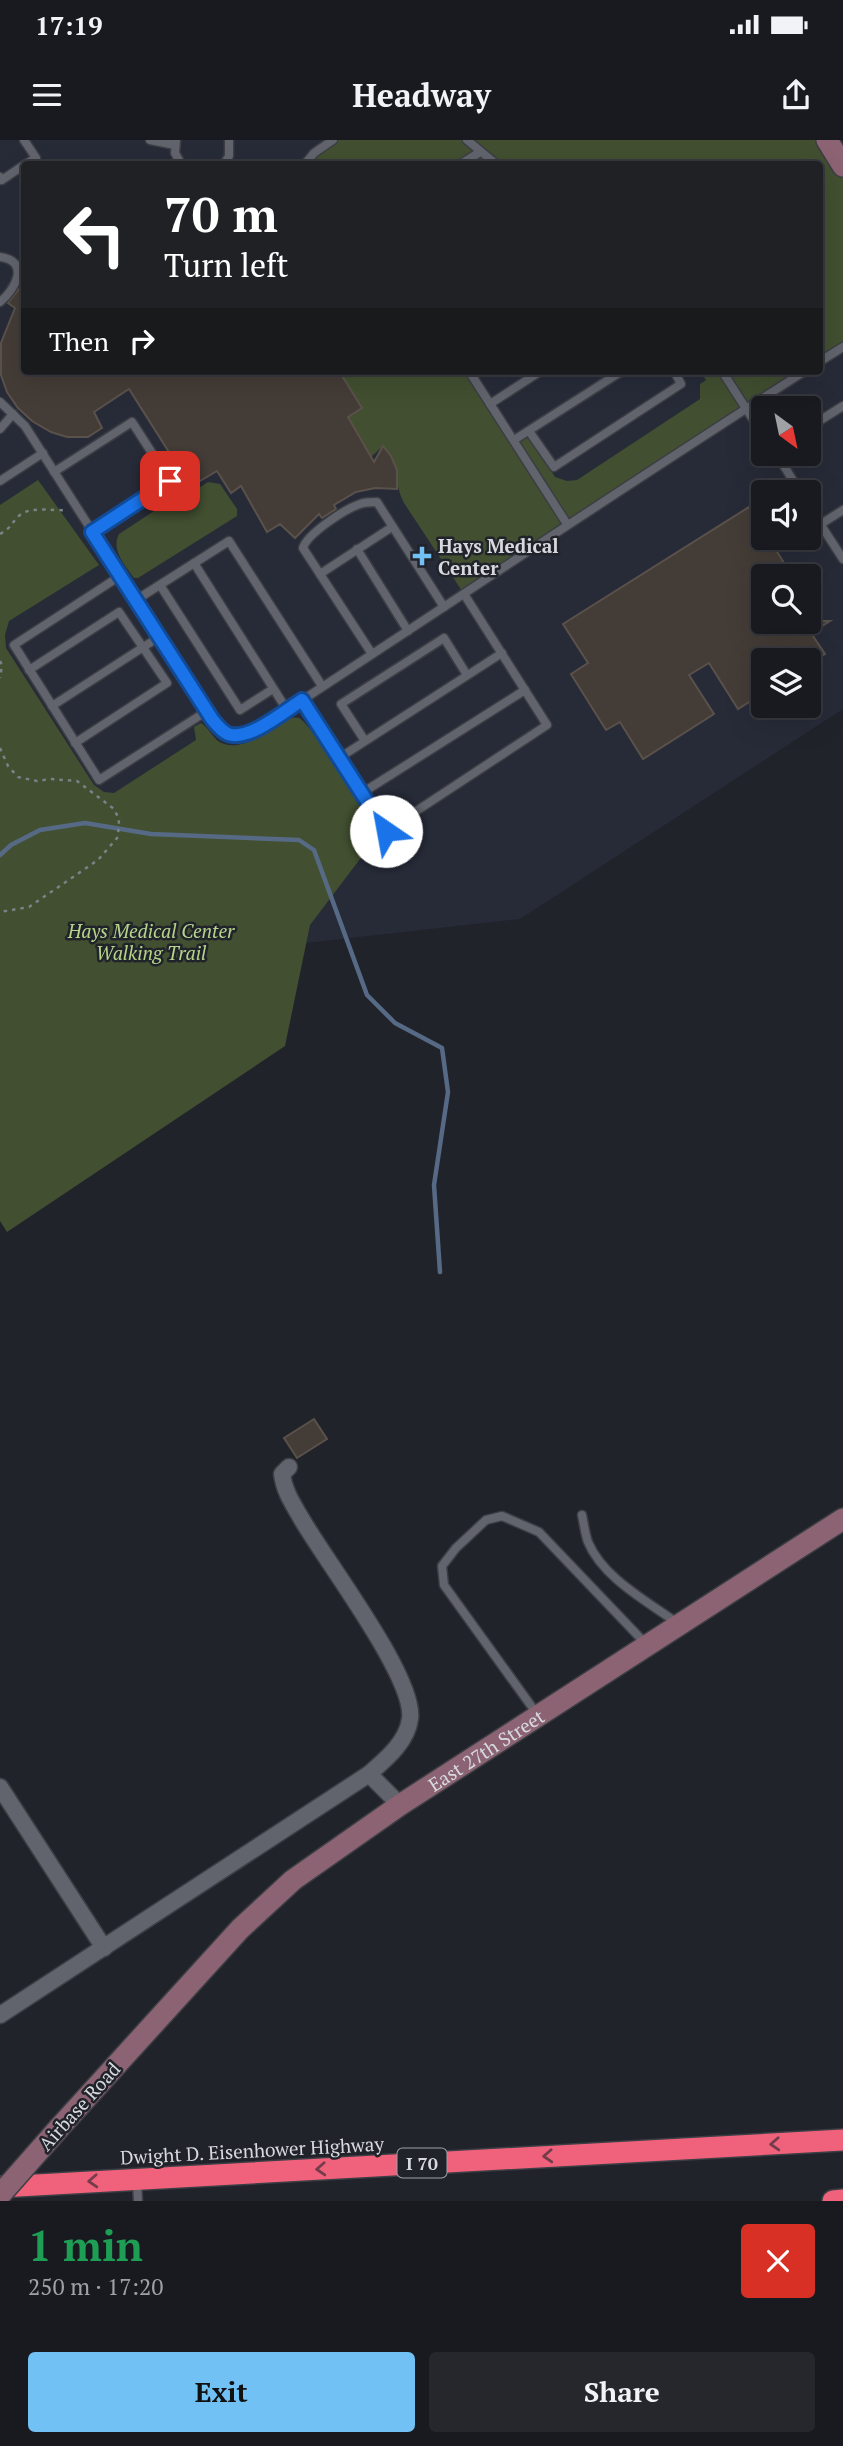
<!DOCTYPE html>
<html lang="en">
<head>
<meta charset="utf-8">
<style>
	body { margin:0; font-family:"PT Serif",serif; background:#26272d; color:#f1f3f6; height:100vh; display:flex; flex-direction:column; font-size:26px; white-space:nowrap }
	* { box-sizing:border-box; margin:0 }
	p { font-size:23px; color:#9fa1a5 }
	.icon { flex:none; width:38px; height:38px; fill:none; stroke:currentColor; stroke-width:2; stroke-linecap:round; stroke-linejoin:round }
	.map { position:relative; height:2061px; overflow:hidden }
	.sheet { display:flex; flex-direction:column; background:#191a20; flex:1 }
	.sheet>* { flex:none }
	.top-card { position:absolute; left:21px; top:21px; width:802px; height:214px; border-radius:7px; box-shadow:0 7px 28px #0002,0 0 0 2px #37383e; background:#202124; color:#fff; overflow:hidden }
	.needle { width:46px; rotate:147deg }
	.controls { position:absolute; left:751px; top:256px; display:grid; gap:14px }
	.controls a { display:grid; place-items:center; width:70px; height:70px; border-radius:7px; background:#191a20; box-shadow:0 7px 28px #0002,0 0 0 2px #37383e; font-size:35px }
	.pin { position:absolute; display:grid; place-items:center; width:60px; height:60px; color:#fff; margin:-30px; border-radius:14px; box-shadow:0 4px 10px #0006 }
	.me { position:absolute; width:77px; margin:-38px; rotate:327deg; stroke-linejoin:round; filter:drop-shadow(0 0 5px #0008) }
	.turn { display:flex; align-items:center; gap:24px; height:147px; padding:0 28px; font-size:32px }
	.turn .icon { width:91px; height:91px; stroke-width:2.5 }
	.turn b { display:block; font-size:49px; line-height:60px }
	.then { display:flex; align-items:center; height:66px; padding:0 28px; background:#0003; gap:14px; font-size:26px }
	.round { display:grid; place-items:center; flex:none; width:74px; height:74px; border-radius:7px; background:#26272d }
	.head { display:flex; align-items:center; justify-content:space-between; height:119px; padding:0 28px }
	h1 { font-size:42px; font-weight:700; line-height:52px; color:#1e9e55 }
	.action { display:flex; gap:14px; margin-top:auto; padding:14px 28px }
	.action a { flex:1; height:80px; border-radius:7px; background:#71c1f5; color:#111; font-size:28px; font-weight:700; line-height:80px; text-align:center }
	.action a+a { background:#26272d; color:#f1f3f6 }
	.status { display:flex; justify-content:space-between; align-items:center; height:49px; padding:0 35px; background:#191a20; direction:ltr }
	.status svg { height:19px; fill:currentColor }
	header { display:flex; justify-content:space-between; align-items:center; height:91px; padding:0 28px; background:#191a20; font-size:32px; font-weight:700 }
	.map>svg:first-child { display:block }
	.built { fill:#272b38; fill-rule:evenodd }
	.green { fill:#424f30 }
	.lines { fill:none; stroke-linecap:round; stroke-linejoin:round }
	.stream { stroke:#566a86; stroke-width:4.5 }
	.building { fill:#443c36; stroke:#5a514b; stroke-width:2 }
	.lane-casing { stroke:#3c3e44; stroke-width:11 }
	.street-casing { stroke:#3c3e44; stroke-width:19 }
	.secondary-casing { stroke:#3c3e44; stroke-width:24 }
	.highway-casing { stroke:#3c3e44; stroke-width:24 }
	.path { stroke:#7e8087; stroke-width:2.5; stroke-dasharray:3.5 5; stroke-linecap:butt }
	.lane { stroke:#61646d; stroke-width:8 }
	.street { stroke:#61646d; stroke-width:16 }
	.secondary { stroke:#8c6372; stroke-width:21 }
	.highway { stroke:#f0617c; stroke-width:21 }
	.secondary-bridge-casing { stroke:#3c3e44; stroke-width:24; stroke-linecap:butt }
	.secondary-bridge { stroke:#8c6372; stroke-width:21 }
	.oneway { stroke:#743c4b }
	.route-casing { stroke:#114b97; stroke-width:18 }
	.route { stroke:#1a73e8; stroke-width:12 }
	.poi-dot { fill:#71c1f5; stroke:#21232b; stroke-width:2.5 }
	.labels { text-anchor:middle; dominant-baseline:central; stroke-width:5; stroke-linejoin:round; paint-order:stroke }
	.shield { fill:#21232b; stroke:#a0a2a8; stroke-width:2 }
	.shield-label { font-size:18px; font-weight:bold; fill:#d7d9de }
	.poi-label { font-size:19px; font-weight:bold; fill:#d7d9de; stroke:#21232b; text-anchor:start }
	.park-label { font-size:19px; font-style:italic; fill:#b6d58a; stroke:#21232b }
	.street-label { font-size:19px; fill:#d7d9de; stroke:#21232b }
</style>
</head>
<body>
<div class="status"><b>17:19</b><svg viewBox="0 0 49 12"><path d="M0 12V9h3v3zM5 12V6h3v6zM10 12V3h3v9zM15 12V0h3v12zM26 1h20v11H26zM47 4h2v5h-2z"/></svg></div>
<header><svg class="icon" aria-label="menu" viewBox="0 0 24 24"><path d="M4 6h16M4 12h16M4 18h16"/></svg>Headway<svg class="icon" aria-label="share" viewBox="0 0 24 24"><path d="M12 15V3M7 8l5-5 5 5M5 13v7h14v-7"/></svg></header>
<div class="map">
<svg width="843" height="2061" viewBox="0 0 843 2061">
	<rect width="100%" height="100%" fill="#21232b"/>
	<path class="built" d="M0 0H798L814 24H24V231H819V33L843 70V569L520 779 0 837ZM763 268H808V313H763ZM763 352H808V397H763ZM763 436H808V481H763ZM763 520H808V565H763Z"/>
	<g class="green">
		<path d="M333 0H827L843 26V207L819 222V24H305Z"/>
		<path d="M352 231H469L513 300 526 292 555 337 567 341 577 340 700 259V244L706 240 700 231H805L464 454 404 363C393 341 400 328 383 306L371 317 348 277 362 268 353 253 321 251Z"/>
		<path d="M38 340 99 425 9 481 5 495 6 508 94 645 104 652 114 653 196 600 194 587 201 583C210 588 213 601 224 604 253 613 281 572 299 578 311 583 368 677 379 694L310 785 285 906 7 1092 0 1081V365Z"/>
		<path d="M208 342 220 344 237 369V376L138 438H134C124 424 111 410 119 394L177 356 180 360Z"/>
	</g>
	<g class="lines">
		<path class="stream" d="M0 715 11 705 40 690 85 683 151 694 299 700 314 710 367 855 395 883 442 908 448 952 434 1045 440 1132"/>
	</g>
	<g class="building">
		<path d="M19 149 23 153 24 151V231H339L362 268 348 277 374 322 383 306 391 316 397 330V349L375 348 356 352 334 365 336 369 322 378 319 374 295 398 280 384 267 392 241 346 231 353 217 331 200 341 183 314 174 320 129 249 94 272 102 288 88 297H67L51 292 32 281 18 268 7 252 1 235V203L15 168 8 163Z"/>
		<path d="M749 367 763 390V397H768L792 436H763V481H808V462L821 481H830L811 493 825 514 815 520H763V553L738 569 709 523 689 535 714 574 643 619 620 582 606 590 571 534 588 523 563 484Z"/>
		<path d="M314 1279 327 1299 297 1318 284 1298Z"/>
	</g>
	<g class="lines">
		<defs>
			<g id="lane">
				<path d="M24 0 36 18 26 24"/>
				<path d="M150 0 175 5"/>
				<path d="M467 0 496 24"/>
				<path d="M176 1 175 13 181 24"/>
				<path d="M224 24 229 16V0"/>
				<path d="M305 24 314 13 333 0"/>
				<path d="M461 24 480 12"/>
				<path d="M0 37 2 40 24 25"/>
				<path d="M0 117C31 121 15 150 0 162"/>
				<path d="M819 222 843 207"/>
				<path d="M469 231 567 384"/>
				<path d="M722 231 763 295"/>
				<path d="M0 262 25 286 212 579C224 595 236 600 255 591 439 471 620 349 805 231"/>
				<path d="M490 264 541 231"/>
				<path d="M808 288 843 266"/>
				<path d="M0 289 13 274"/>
				<path d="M529 291 554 327 681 244 674 231"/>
				<path d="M514 300 622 231"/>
				<path d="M776 313 800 352"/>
				<path d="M54 332 132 282 170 341 92 392"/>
				<path d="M0 341 43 313"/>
				<path d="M808 365 843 419"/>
				<path d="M821 384 843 370"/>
				<path d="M357 409 408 491"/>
				<path d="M194 423 287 570"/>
				<path d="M320 434 392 387"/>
				<path d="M120 436 14 505 99 640 207 571"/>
				<path d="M160 445 240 570 273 549"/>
				<path d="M136 460 229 401 322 546"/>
				<path d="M372 514 303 408C307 394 345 369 360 364 365 362 371 362 377 362L444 467"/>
				<path d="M29 530 119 472 167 543 75 603"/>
				<path d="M302 560 386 691 547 585 464 454"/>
				<path d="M52 566 159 497"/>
				<path d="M365 601 341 564 444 498 467 535"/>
				<path d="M339 618 502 513"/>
				<path d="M362 653 525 550"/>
				<path d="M582 1375C584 1384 585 1394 588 1402 603 1438 647 1461 677 1483"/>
				<path d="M537 1574 444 1445 442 1426 456 1408 486 1380 502 1376 539 1392 645 1503"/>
				<path d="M137 2042 138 2061"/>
			</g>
			<g id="street">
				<path d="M369 1634 400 1665"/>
				<path d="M0 1647 104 1808"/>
				<path d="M0 1875 369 1634C386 1619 407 1602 410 1579 416 1538 324 1419 301 1378 293 1364 284 1351 282 1334L289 1327"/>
			</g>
			<g id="secondary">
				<path d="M827 0 843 26"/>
				<path id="s1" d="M59 1988 240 1789 293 1740 400 1665 843 1379"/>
			</g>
			<g id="highway">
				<path d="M0 2047 843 2000"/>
				<path d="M833 2061 843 2060"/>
			</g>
		</defs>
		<use href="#lane" class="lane-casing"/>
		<use href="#street" class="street-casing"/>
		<use href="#secondary" class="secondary-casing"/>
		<use href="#highway" class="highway-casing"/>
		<g class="path">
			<path d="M0 394C13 387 12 381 20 375 31 366 53 371 66 370"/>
			<path d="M0 521 2 525 0 538"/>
			<path d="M0 608 8 626 18 637 37 641 50 639 77 641 114 669 119 679 118 697 98 720 29 767 0 772"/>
		</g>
		<use href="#lane" class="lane"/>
		<use href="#street" class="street"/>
		<use href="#secondary" class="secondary"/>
		<use href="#highway" class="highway"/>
		<defs>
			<path id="secondary-bridge" d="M0 2055 59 1988"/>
		</defs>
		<use href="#secondary-bridge" class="secondary-bridge-casing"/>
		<use href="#secondary-bridge" class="secondary-bridge"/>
	</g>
	<defs><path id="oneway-chevron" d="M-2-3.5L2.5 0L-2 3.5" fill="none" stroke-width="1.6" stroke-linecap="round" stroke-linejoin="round" transform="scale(1.75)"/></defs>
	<g class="oneway">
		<use href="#oneway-chevron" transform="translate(775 2004) rotate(177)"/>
		<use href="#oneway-chevron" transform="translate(548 2016) rotate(177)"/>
		<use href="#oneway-chevron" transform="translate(321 2029) rotate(177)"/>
		<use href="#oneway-chevron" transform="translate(93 2041) rotate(177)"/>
	</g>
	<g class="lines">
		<defs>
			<path id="route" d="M170 341 92 392 212 579C217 585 221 591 228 594 248 602 285 571 302 560L386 691"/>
		</defs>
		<use href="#route" class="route-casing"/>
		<use href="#route" class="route"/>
	</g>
	<path class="poi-dot" d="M418.5 405.5h7v7h7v7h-7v7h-7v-7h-7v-7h7z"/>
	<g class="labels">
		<rect class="shield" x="397.5" y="2008.5" width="49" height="29" rx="5"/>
		<g class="shield-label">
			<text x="422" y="2023">I 70</text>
		</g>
		<g class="poi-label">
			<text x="438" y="405">Hays Medical<tspan x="438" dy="22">Center</tspan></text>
		</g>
		<g class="park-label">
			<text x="151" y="790">Hays Medical Center<tspan x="151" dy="22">Walking Trail</tspan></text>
		</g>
		<g class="street-label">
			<text stroke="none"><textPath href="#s1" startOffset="574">East 27th Street</textPath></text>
			<text transform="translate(79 1966) rotate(-48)">Airbase Road</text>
			<text transform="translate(252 2010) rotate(-3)">Dwight D. Eisenhower Highway</text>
		</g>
	</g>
</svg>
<div class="controls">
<a><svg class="needle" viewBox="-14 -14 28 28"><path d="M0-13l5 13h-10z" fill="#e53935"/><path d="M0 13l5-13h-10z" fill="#9fa1a5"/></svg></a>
<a><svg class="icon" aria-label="sound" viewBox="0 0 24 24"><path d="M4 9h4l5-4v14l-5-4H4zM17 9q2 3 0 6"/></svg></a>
<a><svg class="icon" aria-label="search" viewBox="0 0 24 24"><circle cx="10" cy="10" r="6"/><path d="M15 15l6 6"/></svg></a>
<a><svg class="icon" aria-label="layers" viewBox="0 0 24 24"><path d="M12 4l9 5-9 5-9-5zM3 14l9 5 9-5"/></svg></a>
</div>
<div class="pin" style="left:170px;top:341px;background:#d93025"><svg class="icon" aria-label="arrive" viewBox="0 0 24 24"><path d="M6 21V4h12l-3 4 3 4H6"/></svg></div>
<svg class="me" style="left:386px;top:691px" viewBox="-20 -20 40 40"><circle r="19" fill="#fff"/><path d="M0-13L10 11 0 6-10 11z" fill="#1a73e8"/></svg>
<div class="top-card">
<div class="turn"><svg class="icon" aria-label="left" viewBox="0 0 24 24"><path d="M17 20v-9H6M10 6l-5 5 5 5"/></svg><div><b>70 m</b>Turn left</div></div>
<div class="then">Then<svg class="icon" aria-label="right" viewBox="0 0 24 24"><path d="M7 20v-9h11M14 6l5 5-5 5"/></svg></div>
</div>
</div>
<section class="sheet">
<div class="head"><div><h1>1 min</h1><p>250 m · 17:20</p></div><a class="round" style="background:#d93025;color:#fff"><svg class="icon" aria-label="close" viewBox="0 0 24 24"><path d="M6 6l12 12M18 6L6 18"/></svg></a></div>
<div class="action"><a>Exit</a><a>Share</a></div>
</section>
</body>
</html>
